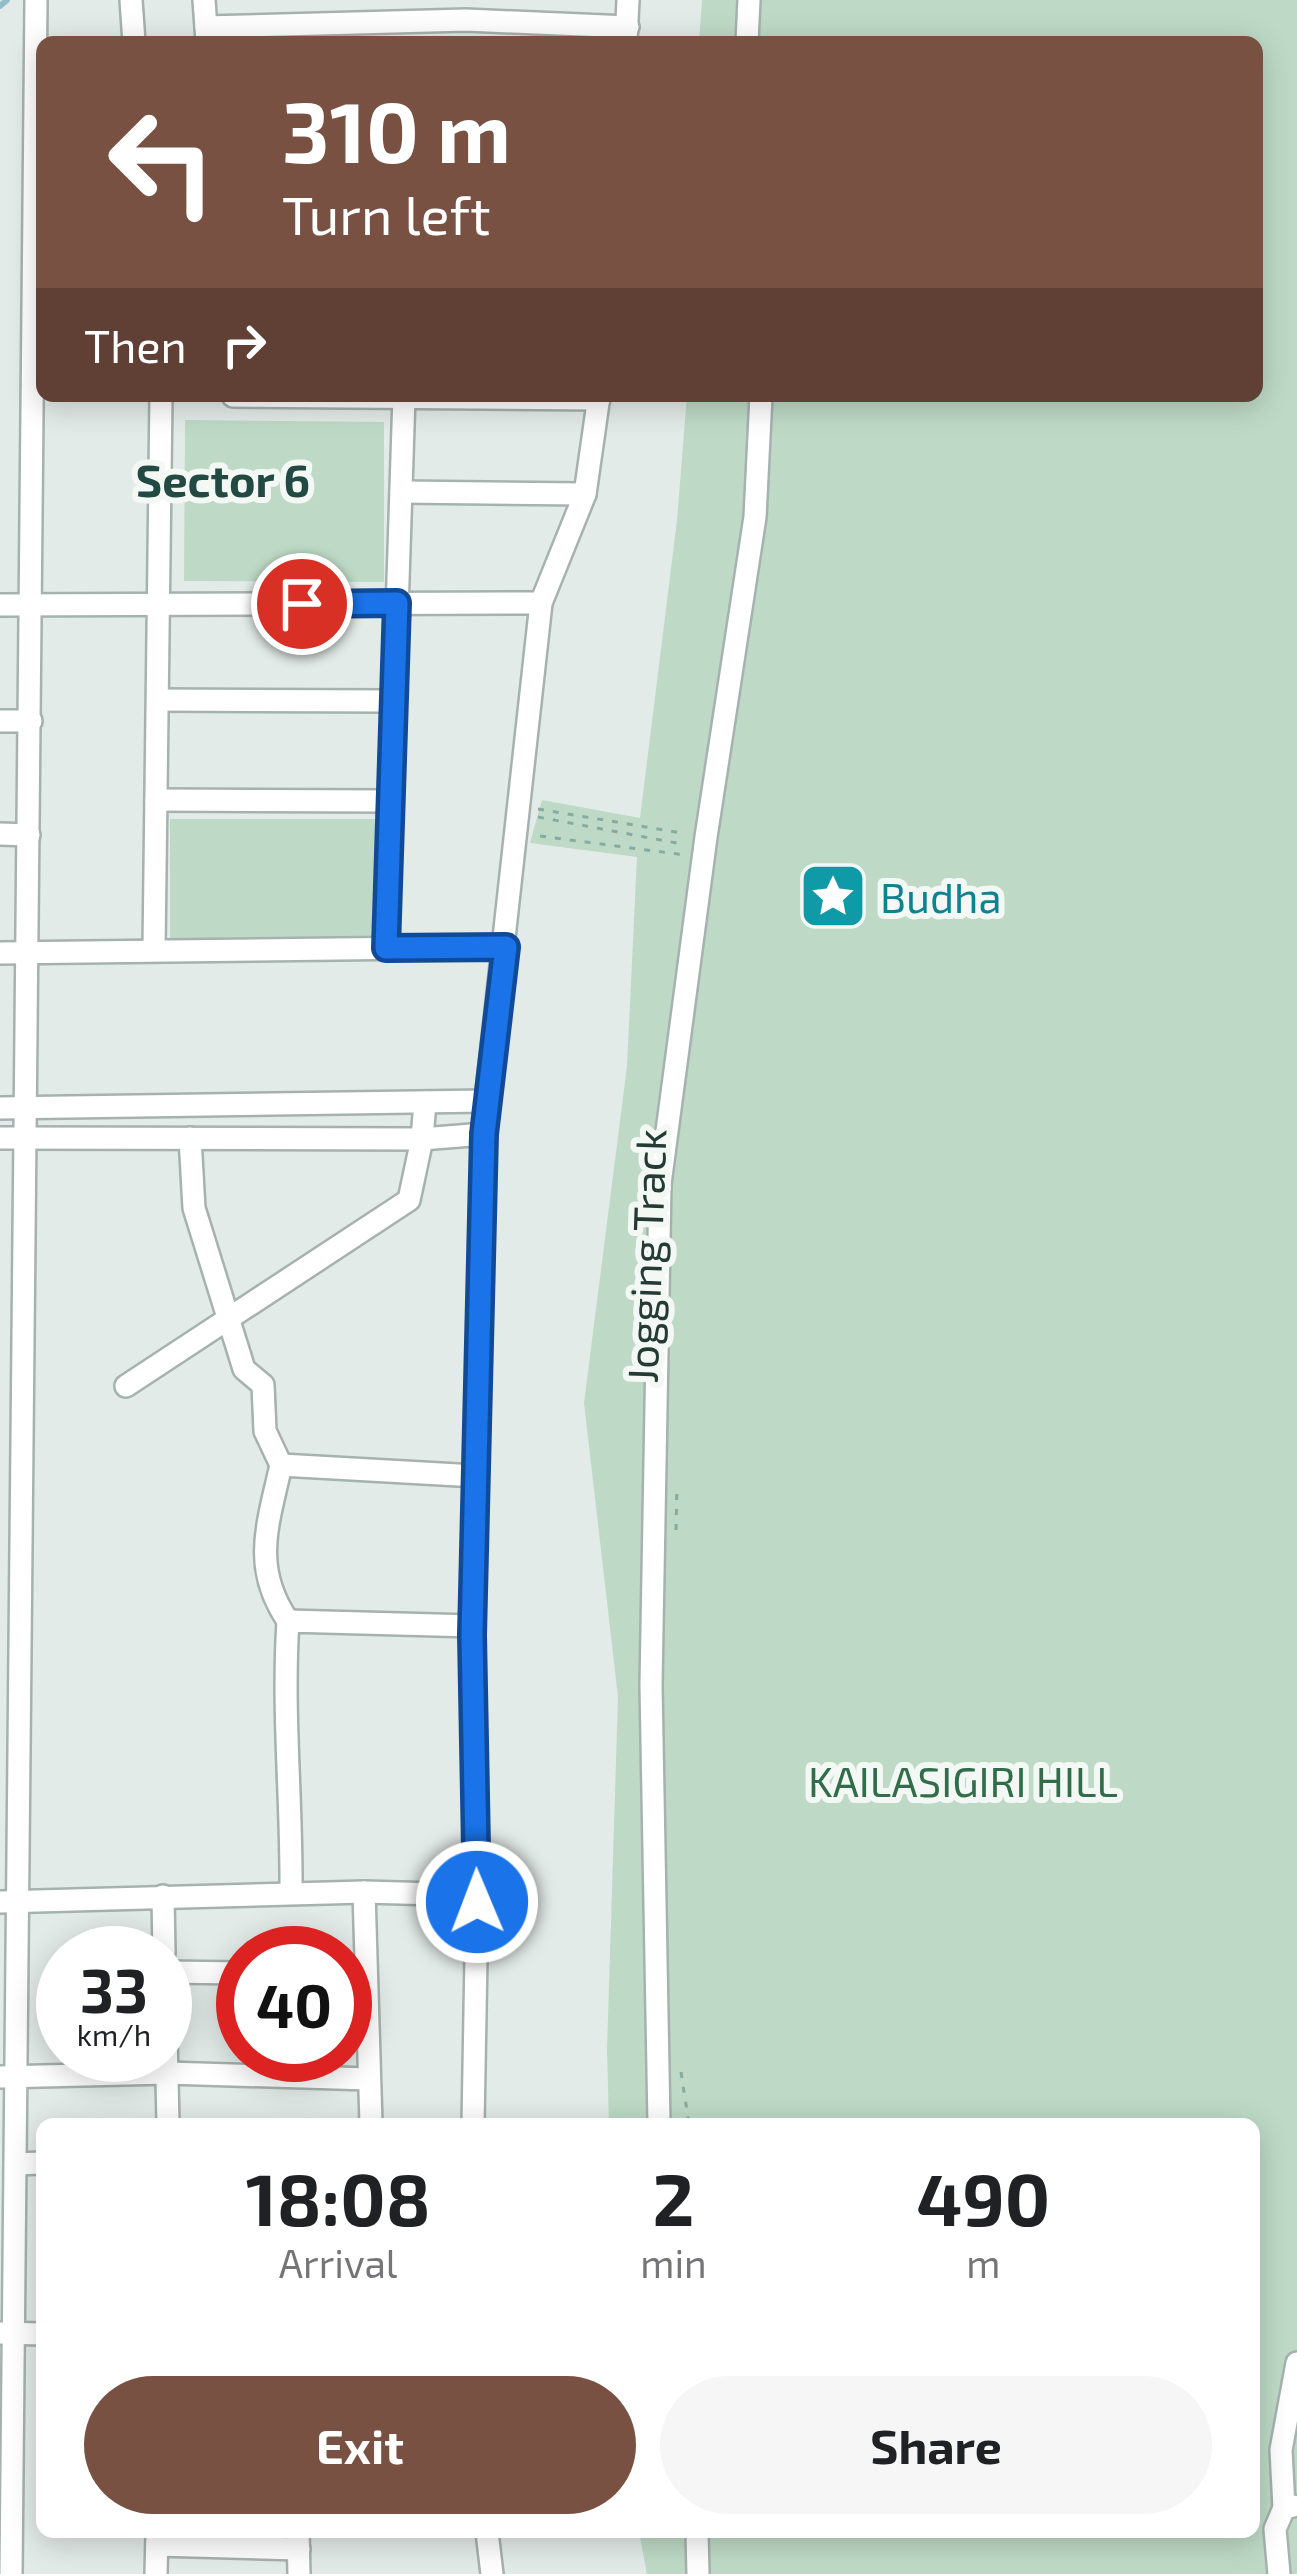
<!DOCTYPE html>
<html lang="en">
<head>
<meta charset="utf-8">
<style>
	body { margin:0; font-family:"Exo 2",sans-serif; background:#f6f6f6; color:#202124; height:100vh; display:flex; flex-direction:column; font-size:45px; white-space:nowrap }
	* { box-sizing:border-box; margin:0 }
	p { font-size:39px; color:#757577 }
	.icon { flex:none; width:66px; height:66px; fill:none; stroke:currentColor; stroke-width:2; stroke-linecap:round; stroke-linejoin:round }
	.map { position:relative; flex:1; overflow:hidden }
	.drawer { position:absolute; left:36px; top:2118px; width:1224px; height:420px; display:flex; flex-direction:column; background:#fff; border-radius:18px; box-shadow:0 6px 30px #0003 }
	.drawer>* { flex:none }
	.hud { position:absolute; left:36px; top:36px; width:1227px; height:366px; border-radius:18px; box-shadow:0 6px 30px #0003; background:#785143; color:#fff; overflow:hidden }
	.speed { position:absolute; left:36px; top:1926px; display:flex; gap:24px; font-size:60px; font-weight:700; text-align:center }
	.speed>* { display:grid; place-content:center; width:156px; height:156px; border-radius:50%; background:#fff; box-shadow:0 6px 30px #0003; line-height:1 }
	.speed small { font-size:30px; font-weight:400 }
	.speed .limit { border:18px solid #d22; background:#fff; color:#111 }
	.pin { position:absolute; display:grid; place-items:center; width:102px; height:102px; color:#fff; margin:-51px; border:6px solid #fff; border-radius:50%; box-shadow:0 3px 12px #0007 }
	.me { position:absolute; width:132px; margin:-66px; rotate:359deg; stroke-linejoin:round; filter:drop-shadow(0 0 9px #0008) }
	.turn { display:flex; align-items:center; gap:42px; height:252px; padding:0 48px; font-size:54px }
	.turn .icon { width:156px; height:156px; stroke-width:2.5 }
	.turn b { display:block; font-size:84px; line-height:102px }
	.then { display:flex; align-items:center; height:114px; padding:0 48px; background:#0003; gap:24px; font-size:45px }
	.eta { display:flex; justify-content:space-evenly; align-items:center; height:204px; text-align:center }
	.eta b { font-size:72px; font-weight:700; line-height:84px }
	.primary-button { display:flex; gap:24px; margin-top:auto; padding:24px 48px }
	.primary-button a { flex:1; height:138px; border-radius:72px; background:#785143; color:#fff; font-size:48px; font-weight:700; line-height:138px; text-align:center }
	.primary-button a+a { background:#f6f6f6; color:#202124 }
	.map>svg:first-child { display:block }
	.green { fill:#bedac6 }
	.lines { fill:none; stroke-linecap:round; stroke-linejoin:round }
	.stream { stroke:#90bfcb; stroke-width:6 }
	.minor-casing { stroke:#a6b2af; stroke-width:26 }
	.path { stroke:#86aba1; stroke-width:3; stroke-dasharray:6 9; stroke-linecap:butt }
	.minor { stroke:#fff; stroke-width:21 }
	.route-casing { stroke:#114b97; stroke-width:30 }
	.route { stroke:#1a73e8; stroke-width:21 }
	.labels { text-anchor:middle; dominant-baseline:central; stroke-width:12; stroke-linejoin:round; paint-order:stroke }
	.culture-label { font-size:42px; fill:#0d838f; stroke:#f3f8f5; text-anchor:start }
	.street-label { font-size:42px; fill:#243a35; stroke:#f3f8f5 }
	.park-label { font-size:42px; fill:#326d4b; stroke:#f3f8f5 }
	.neighbourhood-label { font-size:45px; font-weight:bold; fill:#224a42; stroke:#f3f8f5 }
</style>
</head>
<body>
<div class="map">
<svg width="1297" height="2574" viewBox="0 0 1297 2574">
	<rect width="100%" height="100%" fill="#e3ebe8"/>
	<g class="green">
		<path d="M702 0H1297V2574H647L639 2532H1254V2124H609L607 2050 618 1697 584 1403 627 1066 637 857 530 843 542 800 640 818 677 520 687 396H1257V42H699Z"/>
		<path d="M185 420 384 422V582L184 581Z"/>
		<path d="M170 819H382L383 938 170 939Z"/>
	</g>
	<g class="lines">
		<path class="stream" d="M0 6 7 0"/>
		<defs>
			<g id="minor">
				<path d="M131 0 134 42"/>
				<path d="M204 0 207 42"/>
				<path d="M206 27 466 20 628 27"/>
				<path d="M626 42 628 0"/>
				<path d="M747 42 749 0"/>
				<path d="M233 396 599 399"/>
				<path d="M401 492 585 494"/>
				<path d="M0 605 541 603"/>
				<path d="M158 700 394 701"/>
				<path d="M0 721H31"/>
				<path d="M156 800 391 801"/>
				<path d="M0 834 29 835"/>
				<path d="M386 948 404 396"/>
				<path d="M154 950 161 396"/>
				<path d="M0 953 506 947"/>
				<path d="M0 1108 486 1101"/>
				<path d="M0 1138 422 1139 484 1134"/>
				<path d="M190 1138 194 1208 244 1369 263 1385 265 1431 281 1465"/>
				<path d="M126 1386 409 1200 422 1139 425 1102"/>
				<path d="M288 1621C251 1567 268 1524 281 1465L476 1476"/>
				<path d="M364 1892 371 2124"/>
				<path d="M291 1893C292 1802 282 1713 288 1621L473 1626"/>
				<path d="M163 1896 164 1953"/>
				<path d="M0 1902 364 1892 438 1894 477 1902"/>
				<path d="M165 1972 243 1973"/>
				<path d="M165 1988 168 2124"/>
				<path d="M0 2077 167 2073 369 2079"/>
				<path d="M473 2124 477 1902 472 1635 486 1101 541 603 585 494 599 396"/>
				<path d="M659 2124 651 1685 660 1184 706 837 755 517 761 396"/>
				<path d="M15 2164 42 2163"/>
				<path d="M1 2333 42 2334"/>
				<path d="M1284 2508 1281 2450 1297 2363"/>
				<path d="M298 2532 299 2574"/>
				<path d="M487 2532 492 2574"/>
				<path d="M697 2532 698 2574"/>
				<path d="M157 2545 299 2549"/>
				<path d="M11 2574 36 0"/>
				<path d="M156 2574 157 2533"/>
				<path d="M1279 2574 1275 2529 1284 2508 1293 2506"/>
			</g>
		</defs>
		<use href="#minor" class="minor-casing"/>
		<g class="path">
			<path d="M538 809 682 833"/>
			<path d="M538 817 682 844"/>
			<path d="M540 836 685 855"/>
			<path d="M676 1530 677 1486"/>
			<path d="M681 2072 689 2124"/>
		</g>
		<use href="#minor" class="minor"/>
	</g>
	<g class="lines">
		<defs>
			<path id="route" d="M302 604 397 603 386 948 506 947 484 1134 472 1635 477 1902"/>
		</defs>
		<use href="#route" class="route-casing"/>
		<use href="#route" class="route"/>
	</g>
	<defs>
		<symbol id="sight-square" viewBox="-11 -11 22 22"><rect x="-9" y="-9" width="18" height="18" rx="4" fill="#0f9aa8" stroke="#f3f8f5"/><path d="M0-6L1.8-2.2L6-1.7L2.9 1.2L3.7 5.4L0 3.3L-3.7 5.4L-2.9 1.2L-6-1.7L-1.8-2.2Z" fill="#fff"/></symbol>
	</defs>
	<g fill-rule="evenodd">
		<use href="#sight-square" x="795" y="858" width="76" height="76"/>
	</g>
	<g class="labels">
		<g class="culture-label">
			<text x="880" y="896">Budha</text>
		</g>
		<g class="street-label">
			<text transform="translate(645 1256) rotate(-88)">Jogging Track</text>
		</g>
		<g class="park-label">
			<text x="963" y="1780">KAILASIGIRI HILL</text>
		</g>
		<g class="neighbourhood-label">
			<text x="223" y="479">Sector 6</text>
		</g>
	</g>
</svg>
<div class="speed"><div>33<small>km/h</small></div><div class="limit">40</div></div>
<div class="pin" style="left:302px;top:604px;background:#d93025"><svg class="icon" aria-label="arrive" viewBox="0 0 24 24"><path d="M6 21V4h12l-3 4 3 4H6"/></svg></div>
<svg class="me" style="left:477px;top:1902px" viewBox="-20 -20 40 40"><circle r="17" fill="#1a73e8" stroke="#fff" stroke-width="3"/><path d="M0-11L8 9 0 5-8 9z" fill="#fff"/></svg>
<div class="hud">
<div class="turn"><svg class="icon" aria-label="left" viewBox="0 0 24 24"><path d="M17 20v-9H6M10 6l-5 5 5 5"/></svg><div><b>310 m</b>Turn left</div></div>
<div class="then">Then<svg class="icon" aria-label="right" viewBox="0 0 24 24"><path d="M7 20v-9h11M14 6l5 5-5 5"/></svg></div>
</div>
<section class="drawer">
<div class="eta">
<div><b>18:08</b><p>Arrival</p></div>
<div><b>2</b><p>min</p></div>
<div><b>490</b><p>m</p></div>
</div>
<div class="primary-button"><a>Exit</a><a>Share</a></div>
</section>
</div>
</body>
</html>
